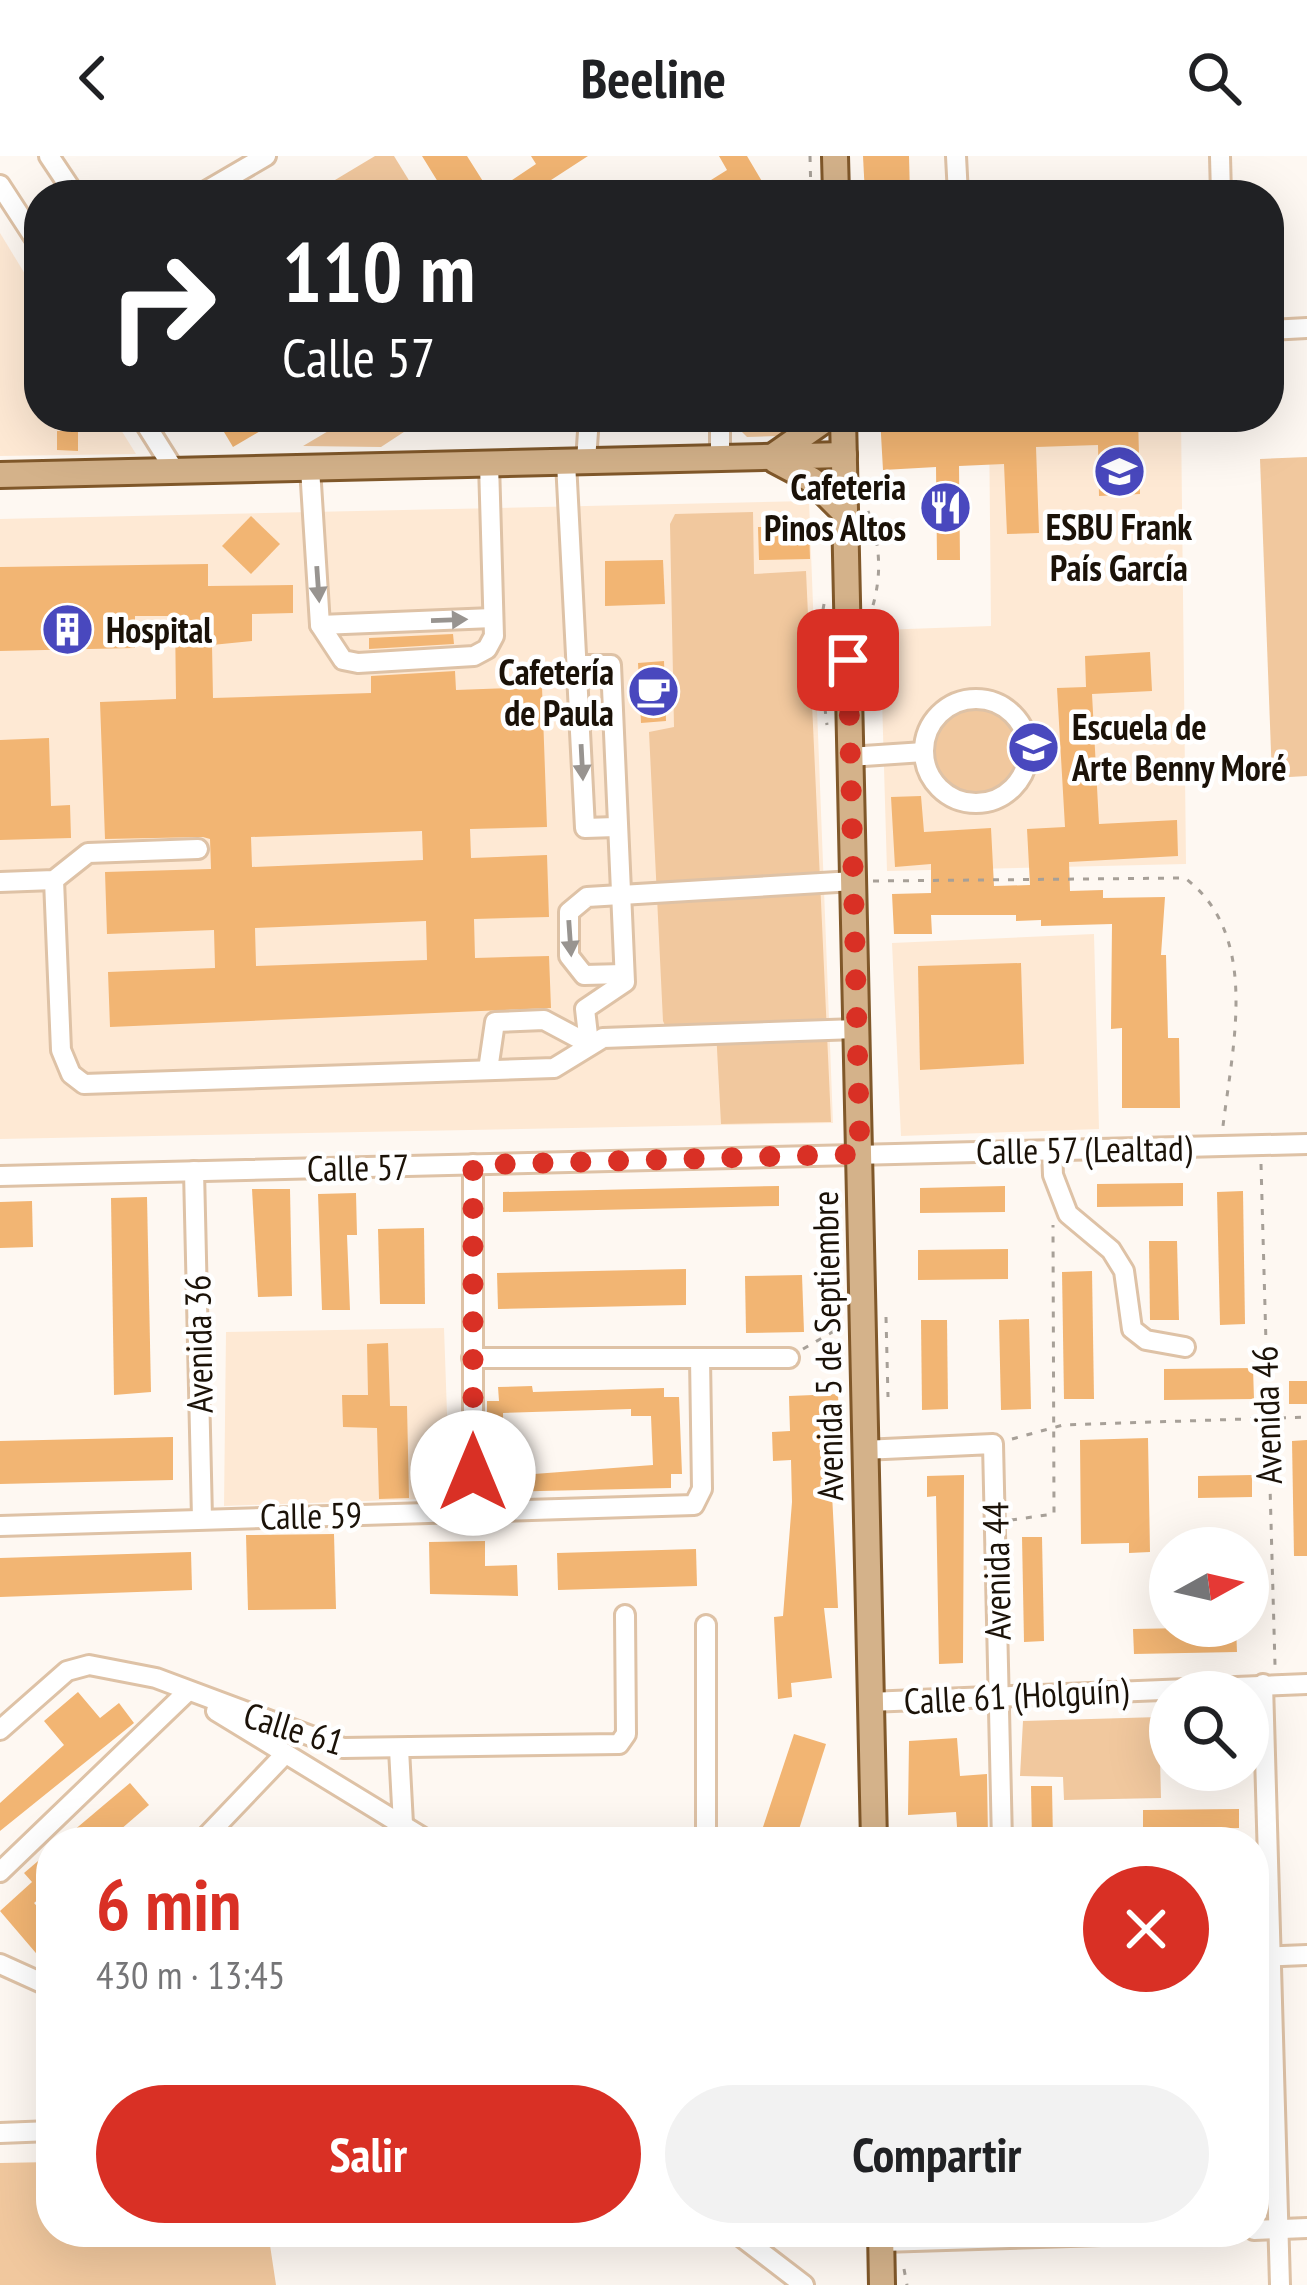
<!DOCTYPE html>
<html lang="es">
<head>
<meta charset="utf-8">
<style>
	body { margin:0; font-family:"PT Sans Narrow",sans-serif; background:#f2f2f2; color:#202124; height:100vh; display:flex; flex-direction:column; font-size:45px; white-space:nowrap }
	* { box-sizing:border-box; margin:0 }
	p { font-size:39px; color:#757577 }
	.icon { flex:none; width:66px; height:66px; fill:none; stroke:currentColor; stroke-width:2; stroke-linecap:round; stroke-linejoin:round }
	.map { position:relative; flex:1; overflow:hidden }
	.side { position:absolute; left:36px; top:1671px; width:1233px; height:420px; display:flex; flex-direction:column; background:#fff; border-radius:48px; box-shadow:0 12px 48px #0002 }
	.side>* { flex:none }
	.banner { position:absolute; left:24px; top:24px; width:1260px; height:252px; border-radius:48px; box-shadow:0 12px 48px #0002; background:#202124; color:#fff; overflow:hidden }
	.needle { width:78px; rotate:82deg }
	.tools { position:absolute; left:1149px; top:1371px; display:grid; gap:24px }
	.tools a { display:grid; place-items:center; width:120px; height:120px; border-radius:50%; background:#fff; box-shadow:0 12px 48px #0002; font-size:60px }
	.pin { position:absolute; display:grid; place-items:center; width:102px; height:102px; color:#fff; margin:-51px; border-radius:24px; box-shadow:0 6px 18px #0006 }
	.me { position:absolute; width:132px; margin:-66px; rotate:0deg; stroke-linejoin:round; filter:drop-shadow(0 0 9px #0008) }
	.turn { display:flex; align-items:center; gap:42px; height:252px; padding:0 60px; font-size:54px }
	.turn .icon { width:156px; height:156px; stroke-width:2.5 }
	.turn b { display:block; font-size:84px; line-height:102px }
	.round { display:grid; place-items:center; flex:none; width:126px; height:126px; border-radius:63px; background:#f2f2f2 }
	.summary { display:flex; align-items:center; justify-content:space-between; height:204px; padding:0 60px }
	h1 { font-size:72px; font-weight:800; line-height:90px; color:#d93025 }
	.cta { display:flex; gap:24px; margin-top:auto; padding:24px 60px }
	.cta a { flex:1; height:138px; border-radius:72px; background:#d93025; color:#fff; font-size:48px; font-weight:800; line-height:138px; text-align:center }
	.cta a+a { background:#f2f2f2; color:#202124 }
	header { display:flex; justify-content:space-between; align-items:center; height:156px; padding:0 60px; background:#fff; font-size:54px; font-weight:800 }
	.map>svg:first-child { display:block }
	.built { fill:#fee9d4 }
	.green { fill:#f1c89e }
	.building { fill:#f2b573; fill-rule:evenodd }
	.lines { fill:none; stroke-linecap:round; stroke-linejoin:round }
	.minor-casing { stroke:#dec2a6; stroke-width:24 }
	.major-casing { stroke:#80582a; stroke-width:30 }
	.path { stroke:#a7a098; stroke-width:3; stroke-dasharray:6 9; stroke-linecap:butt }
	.minor { stroke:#fff; stroke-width:18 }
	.major { stroke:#d4b28a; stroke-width:24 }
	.oneway { fill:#989490 }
	.route { stroke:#d93025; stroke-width:21; stroke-dasharray:0 37.8 }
	.labels { text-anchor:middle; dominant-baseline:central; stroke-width:9; stroke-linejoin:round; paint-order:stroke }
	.poi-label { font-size:36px; font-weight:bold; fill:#1b1208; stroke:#fff; text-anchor:end }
	.street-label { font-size:36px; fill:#1b1208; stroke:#fff }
</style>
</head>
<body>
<header><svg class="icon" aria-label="back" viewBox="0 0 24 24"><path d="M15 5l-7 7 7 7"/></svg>Beeline<svg class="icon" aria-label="search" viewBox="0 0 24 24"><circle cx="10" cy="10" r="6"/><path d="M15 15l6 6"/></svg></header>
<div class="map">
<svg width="1307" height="2129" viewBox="0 0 1307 2129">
	<rect width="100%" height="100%" fill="#fef8f2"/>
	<g class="built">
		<path d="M0 77 39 141V261H113L136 298 0 300Z"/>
		<path d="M989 261H1181L1186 708 887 715 880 474 991 470Z"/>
		<path d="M809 345 833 967 0 983V363Z"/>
		<path d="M1094 778 1099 973 901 980 892 787Z"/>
		<path d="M444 1172 450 1342 224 1350 226 1176Z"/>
	</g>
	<g class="green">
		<path d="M375 0H394L418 39H323L320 33Z"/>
		<path d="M352 261H550L413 270 381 291 303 290Z"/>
		<path d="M727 261H810L778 280 747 281Z"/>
		<path d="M1307 301V620L1272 622 1260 303Z"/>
		<path d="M753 356 754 418 806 415 831 966 721 968 716 874 668 876 663 865 649 576 674 571 670 368 675 358Z"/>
		<circle cx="975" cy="595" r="43"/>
		<path d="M1159 1561 1161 1642 1064 1644 1063 1621 1020 1620 1023 1565Z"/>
		<path d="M51 2006V2076H268L276 2129H0V2007Z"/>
	</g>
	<g class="building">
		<path d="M422 0H467L491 38 536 8 531 0H588L528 39H446Z"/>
		<path d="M719 0H747L770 39H687L727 14Z"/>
		<path d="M863 0H909L910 39H865Z"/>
		<path d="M215 261H284L233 291Z"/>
		<path d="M880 261H1138L1140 338 1099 340 1098 289 1036 291 1039 377 1007 378 1004 308 959 310 960 404H937L936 311 883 314Z"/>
		<path d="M57 275H78V295L57 294Z"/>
		<path d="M251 360 280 388 251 418 222 390Z"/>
		<path d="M809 370 810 403 759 404 758 371Z"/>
		<path d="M663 404 665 448 605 450V405Z"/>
		<path d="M208 408V430L293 429V457L252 458V485L212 489 213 542 371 537V520L455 515 456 534 542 531 547 671 470 673 471 702 547 699 549 761 474 763 475 802 549 800 551 852 110 871 108 816 215 812 214 774 107 778 105 716 211 713 210 683 203 681 105 683 100 546 176 543 175 460H135V492L0 495V411ZM422 675 423 704 252 711 251 681ZM426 765 427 804 256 810 255 772Z"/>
		<path d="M453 478 454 488 369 493V482Z"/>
		<path d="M1150 496 1152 535 1092 538 1099 668 1177 664 1178 700 1069 706 1070 735 1103 734V742L1165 741 1161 799H1166L1168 882H1179L1180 952H1122V872L1111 873 1112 768 1041 770V764L1016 765V759H931L932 778H894L892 738 931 737V708L895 711 891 641 921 640 924 676 991 672 994 730 1030 729 1027 673 1065 671 1057 532 1086 531 1085 500Z"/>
		<path d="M664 505 666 565 641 567 638 507Z"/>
		<path d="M49 582 51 650 70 649 71 682 0 684V584Z"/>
		<path d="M1021 807 1024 908 920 914 918 810Z"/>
		<path d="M1183 1027V1050L1097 1051V1028Z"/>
		<path d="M779 1030V1050L503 1056V1036Z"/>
		<path d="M1005 1030V1056L920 1057V1032Z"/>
		<path d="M252 1033H290L292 1140 258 1141Z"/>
		<path d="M1243 1035 1245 1168 1220 1169 1217 1036Z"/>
		<path d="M356 1037 357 1079H347L350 1154H322L318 1038Z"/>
		<path d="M147 1041 151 1236 114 1239 111 1042Z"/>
		<path d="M32 1045 33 1091 0 1092V1046Z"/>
		<path d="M424 1072 425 1148H380L378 1073Z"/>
		<path d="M1149 1085H1177L1179 1164H1150Z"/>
		<path d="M1008 1093V1123L918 1124V1094Z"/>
		<path d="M686 1113V1149L498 1153 497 1117Z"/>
		<path d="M1092 1115 1094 1243H1064L1062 1116Z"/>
		<path d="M802 1119 804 1176 746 1177 745 1120Z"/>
		<path d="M1029 1163 1031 1253 1001 1254 999 1164Z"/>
		<path d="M921 1164H947L948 1253 922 1254Z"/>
		<path d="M388 1187 390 1250H407L409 1342 379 1343 377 1272 343 1271 342 1239H368L367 1188Z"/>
		<path d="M1253 1212 1254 1243 1164 1244V1213Z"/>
		<rect x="1289" y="1225" width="18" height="23"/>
		<path d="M532 1230 533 1236 664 1232V1241H679L682 1318H671V1332L497 1336V1323L487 1324V1245H499L498 1231ZM631 1253V1260H651L653 1309 534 1318V1308L504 1309 503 1257Z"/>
		<path d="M838 1238 839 1261 828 1262 838 1452H824L832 1522 791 1527 792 1541 778 1543 774 1461 783 1460 792 1346 791 1304 773 1305 772 1276 790 1275 789 1240Z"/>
		<path d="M173 1281V1324L0 1328V1285Z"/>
		<path d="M1148 1282 1150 1396 1129 1397V1387L1081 1388 1080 1284Z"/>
		<path d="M1307 1284V1400H1294L1292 1285Z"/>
		<path d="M964 1319 963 1507 939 1508 936 1340 927 1341V1320Z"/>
		<path d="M1252 1319V1341L1198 1342V1320Z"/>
		<path d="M334 1378 336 1453 248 1454 246 1379Z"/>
		<path d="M1022 1381H1042L1044 1485 1024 1486Z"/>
		<path d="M485 1385V1410L517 1409 518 1440 430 1438 429 1386Z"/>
		<path d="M696 1393 697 1430 558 1434 557 1397Z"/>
		<path d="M191 1396 192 1434 0 1441V1402Z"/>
		<path d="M1236 1471 1237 1496 1134 1498 1133 1473Z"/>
		<path d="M78 1536 100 1562 119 1547 134 1567 0 1675V1647L64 1589 44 1565Z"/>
		<path d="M794 1578 826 1588 795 1686H758Z"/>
		<path d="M957 1582 960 1620 987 1618 988 1683 958 1685 956 1656 908 1659 909 1585Z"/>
		<path d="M130 1627 149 1649 106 1686H60Z"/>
		<path d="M1031 1630H1052L1053 1686H1032Z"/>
		<path d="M1239 1653V1672L1143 1674V1654Z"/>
		<path d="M51 1694V1733L34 1747 51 1765V1794L41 1803 0 1755 32 1726 24 1717Z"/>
	</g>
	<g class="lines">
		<defs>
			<g id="minor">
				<path d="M49 0 75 39"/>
				<path d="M956 0 958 39"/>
				<path d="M1220 0 1221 39"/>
				<path d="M0 29 39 89"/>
				<path d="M199 39 266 0"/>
				<path d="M1269 174 1307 172"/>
				<path d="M141 261 175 315"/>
				<path d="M720 303V261"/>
				<path d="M586 305 589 261"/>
				<path d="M566 306 585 672 616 671"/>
				<path d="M310 312 320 469 343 504 358 507 474 500 487 493 494 480 489 308"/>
				<path d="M320 469 493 462"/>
				<path d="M577 509H611L625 826 585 853 589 888"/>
				<circle cx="976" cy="595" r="52"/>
				<path d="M849 601 924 596"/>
				<path d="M54 724 61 894 71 918 84 928 554 912 603 882 857 873"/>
				<path d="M0 726 54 724 88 697 198 693"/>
				<path d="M624 818 584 819 569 800V756L587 741 854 725"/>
				<path d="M488 914 495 866 544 864 589 888"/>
				<path d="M1052 994 1053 1019 1068 1058 1111 1094 1124 1115 1132 1173 1146 1184 1185 1191"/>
				<path d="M194 1015 202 1362"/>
				<path d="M0 1020 1307 988"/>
				<path d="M472 1202H789"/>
				<path d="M863 1294 993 1288 1002 1686"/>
				<path d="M473 1355V1008"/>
				<path d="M0 1370 694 1349 702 1333 700 1202"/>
				<path d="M1263 1528 1280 2129"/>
				<path d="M869 1546 1307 1528"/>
				<path d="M216 1555 430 1686"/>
				<path d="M0 1574 67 1515 89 1509 156 1522 343 1592 619 1588 626 1578 625 1459"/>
				<path d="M201 1686 285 1598"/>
				<path d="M385 1686 403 1668 399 1593"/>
				<path d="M706 1686V1469"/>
				<path d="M0 1716 187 1536"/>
				<path d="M1254 1801 1307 1799"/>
				<path d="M0 1808 51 1831"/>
				<path d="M0 1977 51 1975"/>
				<path d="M1254 2074 1307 2072"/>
				<path d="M735 2076 804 2129"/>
				<path d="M882 2086 1195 2076"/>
			</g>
			<g id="major">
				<path d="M835 0 836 39"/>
				<path d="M843 261 874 1686"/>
				<path d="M776 298 829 261"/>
				<path d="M776 305 812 324 845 357"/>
				<path d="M0 319 844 299"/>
				<path d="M881 2076 882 2129"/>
			</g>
		</defs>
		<use href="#minor" class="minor-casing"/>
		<use href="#major" class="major-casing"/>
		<g class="path">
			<path d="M810 0 811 39"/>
			<path d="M868 355C882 393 882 425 869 462"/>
			<path d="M824 448 817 488 827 569"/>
			<path d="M873 725 1185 722C1260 779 1233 887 1223 970"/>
			<path d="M1261 1008 1275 1509"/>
			<path d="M838 1064C829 1093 827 1126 840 1154"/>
			<path d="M886 1161 888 1241"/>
			<path d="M803 1193 841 1171"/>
			<path d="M1012 1283 1063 1269 1307 1261"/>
			<path d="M1011 1364 1054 1358 1053 1069"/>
			<path d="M904 2113 907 2129"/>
		</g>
		<use href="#minor" class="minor"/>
		<use href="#major" class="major"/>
	</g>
	<defs><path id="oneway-solid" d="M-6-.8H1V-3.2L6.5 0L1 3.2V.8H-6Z" transform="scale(3)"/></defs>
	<g class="oneway">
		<use href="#oneway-solid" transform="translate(318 428) rotate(86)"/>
		<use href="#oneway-solid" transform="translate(449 464) rotate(-2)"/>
		<use href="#oneway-solid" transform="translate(582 606) rotate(87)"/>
		<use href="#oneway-solid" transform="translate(570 782) rotate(86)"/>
	</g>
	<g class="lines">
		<path class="route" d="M473 1317V1009L860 998 848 504"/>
	</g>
	<defs>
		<symbol id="school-disc" viewBox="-11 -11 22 22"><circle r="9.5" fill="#4948be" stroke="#fff"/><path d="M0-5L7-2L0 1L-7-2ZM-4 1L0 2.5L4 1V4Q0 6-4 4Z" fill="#fff"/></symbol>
		<symbol id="restaurant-disc" viewBox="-11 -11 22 22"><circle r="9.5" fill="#4948be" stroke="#fff"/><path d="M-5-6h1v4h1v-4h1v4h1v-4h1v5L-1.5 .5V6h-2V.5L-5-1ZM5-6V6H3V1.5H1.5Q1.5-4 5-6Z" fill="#fff"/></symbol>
		<symbol id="building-disc" viewBox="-11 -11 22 22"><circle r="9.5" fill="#4948be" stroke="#fff"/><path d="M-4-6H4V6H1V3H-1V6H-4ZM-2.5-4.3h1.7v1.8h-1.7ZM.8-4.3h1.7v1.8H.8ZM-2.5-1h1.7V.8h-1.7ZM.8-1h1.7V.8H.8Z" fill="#fff"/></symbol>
		<symbol id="cafe-disc" viewBox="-11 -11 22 22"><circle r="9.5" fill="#4948be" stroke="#fff"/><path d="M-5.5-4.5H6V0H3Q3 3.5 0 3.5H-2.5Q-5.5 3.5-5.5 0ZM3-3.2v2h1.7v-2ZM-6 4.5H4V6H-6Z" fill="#fff"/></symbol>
	</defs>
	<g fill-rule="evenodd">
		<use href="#school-disc" x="1090" y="286" width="59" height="59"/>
		<use href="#restaurant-disc" x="916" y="322" width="59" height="59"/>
		<use href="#building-disc" x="38" y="444" width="59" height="59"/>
		<use href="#cafe-disc" x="624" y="506" width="59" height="59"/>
		<use href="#school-disc" x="1004" y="562" width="59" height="59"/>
	</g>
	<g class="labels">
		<g class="poi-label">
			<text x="906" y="330">Cafeteria<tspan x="906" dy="41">Pinos Altos</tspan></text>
			<text x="1119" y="370" text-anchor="middle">ESBU Frank<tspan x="1119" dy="41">País García</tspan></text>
			<text x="106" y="473" text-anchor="start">Hospital</text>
			<text x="614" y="515">Cafetería<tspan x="614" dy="41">de Paula</tspan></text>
			<text x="1072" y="570" text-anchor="start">Escuela de<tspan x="1072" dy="41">Arte Benny Moré</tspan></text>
		</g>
		<g class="street-label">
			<text transform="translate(1084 993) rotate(-1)">Calle 57 (Lealtad)</text>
			<text transform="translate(358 1011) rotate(-1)">Calle 57</text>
			<text transform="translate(198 1188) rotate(-91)">Avenida 36</text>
			<text transform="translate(827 1190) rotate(-91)">Avenida 5 de Septiembre</text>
			<text transform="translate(1266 1259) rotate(-92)">Avenida 46</text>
			<text transform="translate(311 1359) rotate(-1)">Calle 59</text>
			<text transform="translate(996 1415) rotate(-91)">Avenida 44</text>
			<text transform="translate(1016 1539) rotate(-3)">Calle 61 (Holguín)</text>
			<text transform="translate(294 1572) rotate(17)">Calle 61</text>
		</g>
	</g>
</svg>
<div class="tools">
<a><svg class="needle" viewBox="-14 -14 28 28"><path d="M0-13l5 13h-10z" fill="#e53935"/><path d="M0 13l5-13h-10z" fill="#757577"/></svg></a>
<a><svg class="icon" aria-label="search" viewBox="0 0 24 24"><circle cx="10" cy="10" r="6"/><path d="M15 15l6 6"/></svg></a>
</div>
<div class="pin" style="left:848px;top:504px;background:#d93025"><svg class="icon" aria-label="arrive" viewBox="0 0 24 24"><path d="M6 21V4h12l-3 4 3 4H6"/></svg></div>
<svg class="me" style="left:473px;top:1317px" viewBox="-20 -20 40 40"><circle r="19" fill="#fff"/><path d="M0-13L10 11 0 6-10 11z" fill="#d93025"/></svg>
<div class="banner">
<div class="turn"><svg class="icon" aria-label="right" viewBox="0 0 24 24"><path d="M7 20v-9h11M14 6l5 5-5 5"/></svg><div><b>110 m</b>Calle 57</div></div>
</div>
<section class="side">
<div class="summary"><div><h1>6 min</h1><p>430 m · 13:45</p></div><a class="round" style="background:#d93025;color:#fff"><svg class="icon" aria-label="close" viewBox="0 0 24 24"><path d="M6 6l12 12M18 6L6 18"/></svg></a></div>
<div class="cta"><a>Salir</a><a>Compartir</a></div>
</section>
</div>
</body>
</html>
